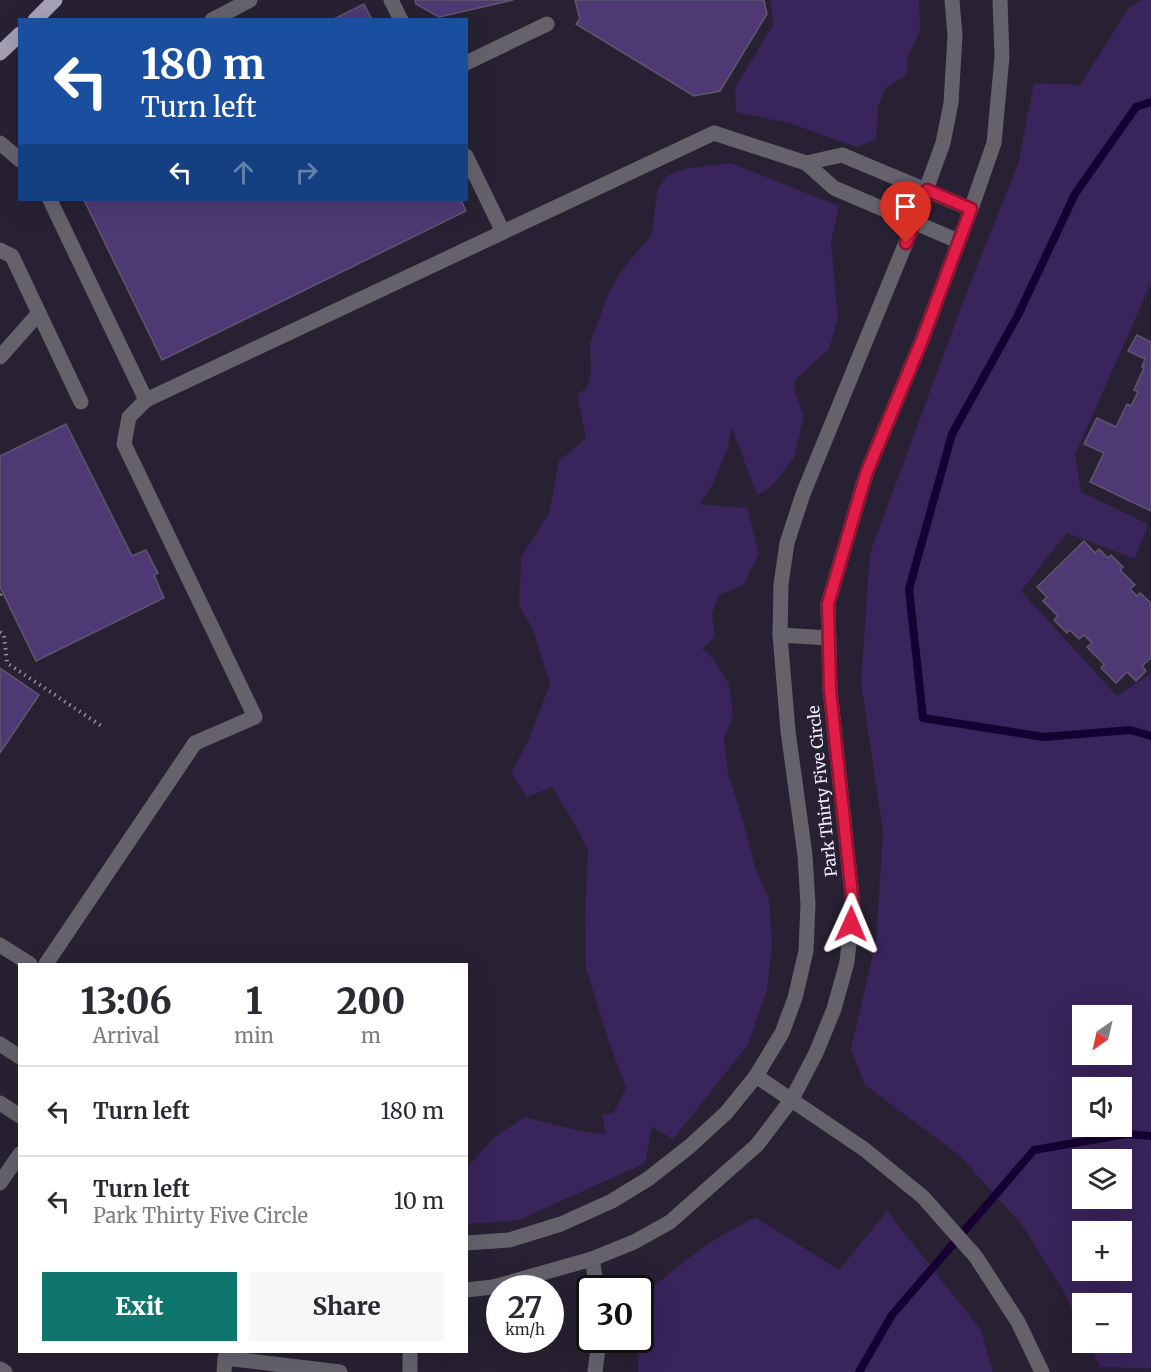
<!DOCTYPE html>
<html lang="en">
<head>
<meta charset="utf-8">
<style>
	body { margin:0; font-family:Merriweather,serif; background:#f7f7f7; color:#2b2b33; height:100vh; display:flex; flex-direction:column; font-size:22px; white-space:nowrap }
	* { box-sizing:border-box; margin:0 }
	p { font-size:20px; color:#7c7c81 }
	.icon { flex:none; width:33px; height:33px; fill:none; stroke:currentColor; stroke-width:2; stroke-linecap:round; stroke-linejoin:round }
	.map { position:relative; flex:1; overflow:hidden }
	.drawer { position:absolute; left:18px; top:963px; width:450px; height:390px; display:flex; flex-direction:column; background:#fff; border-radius:0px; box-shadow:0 6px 24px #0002 }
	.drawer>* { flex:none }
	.guide { position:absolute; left:18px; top:18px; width:450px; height:183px; border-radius:0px; box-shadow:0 6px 24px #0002; background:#1a4fa0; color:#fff; overflow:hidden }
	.needle { width:39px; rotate:214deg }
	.controls { position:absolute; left:1072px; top:1005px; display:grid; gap:12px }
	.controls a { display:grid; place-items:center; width:60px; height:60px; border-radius:0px; background:#fff; box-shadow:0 6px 24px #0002; font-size:30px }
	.speed { position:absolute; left:486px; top:1275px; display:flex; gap:12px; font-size:30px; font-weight:700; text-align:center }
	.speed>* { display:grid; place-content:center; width:78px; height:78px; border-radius:50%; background:#fff; box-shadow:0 6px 24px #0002; line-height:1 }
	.speed small { font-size:15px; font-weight:400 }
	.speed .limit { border:3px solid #111; border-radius:9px; background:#fff; color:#111 }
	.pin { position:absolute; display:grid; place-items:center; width:51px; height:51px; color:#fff; margin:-62px -26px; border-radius:50% 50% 50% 0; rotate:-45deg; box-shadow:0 0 6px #0007 }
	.pin .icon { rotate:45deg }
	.me { position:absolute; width:66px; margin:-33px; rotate:1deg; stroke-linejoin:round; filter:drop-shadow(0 0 4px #0008) }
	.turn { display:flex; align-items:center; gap:21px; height:126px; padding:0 24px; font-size:27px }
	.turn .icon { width:78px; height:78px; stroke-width:2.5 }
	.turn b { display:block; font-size:42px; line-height:51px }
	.lanes { display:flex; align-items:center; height:57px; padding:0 24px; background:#0003; justify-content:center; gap:30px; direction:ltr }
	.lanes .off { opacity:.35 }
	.eta { display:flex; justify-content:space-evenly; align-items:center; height:102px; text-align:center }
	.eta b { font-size:36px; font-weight:800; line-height:42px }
	.primary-button { display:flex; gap:12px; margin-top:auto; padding:12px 24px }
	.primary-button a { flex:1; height:69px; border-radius:0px; background:#0f766e; color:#fff; font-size:24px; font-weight:800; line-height:69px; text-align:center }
	.primary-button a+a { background:#f7f7f7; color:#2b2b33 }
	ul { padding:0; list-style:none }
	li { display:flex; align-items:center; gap:18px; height:90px; padding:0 24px; border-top:2px solid #e1e1e2 }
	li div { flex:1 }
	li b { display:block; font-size:22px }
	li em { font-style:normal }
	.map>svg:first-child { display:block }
	.green { fill:#39245b; fill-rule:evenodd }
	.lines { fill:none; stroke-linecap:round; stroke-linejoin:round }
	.stream { stroke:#160031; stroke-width:8 }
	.building { fill:#4e3974; stroke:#5e586d; stroke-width:1.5 }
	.path { stroke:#948f9e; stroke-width:4; stroke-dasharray:1.5 4.5; stroke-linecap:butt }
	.minor { stroke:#65626c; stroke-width:15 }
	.major { stroke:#a5a0b3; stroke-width:15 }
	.route-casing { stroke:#92132f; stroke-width:15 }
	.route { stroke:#e11d48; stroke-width:10 }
	.labels { text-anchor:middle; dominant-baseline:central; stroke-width:4.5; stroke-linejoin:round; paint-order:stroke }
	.street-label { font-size:16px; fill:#f4f0fd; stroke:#272133 }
</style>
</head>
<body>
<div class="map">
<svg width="1151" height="1372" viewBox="0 0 1151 1372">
	<rect width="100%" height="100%" fill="#272133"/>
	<g class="green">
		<path d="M771 0H919L920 31 907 58V74L885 89 878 107 876 139 857 147 792 124 736 112 735 88 773 25Z"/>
		<path d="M1141 0H1151V283L1075 455 1081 492 1148 524 1135 559 1067 533 1021 591 1117 696 1151 673V1368L1100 1367 1088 1343 1122 1342V1304H1083V1332L1063 1290 1022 1225 959 1155 865 1085 851 1049 876 941 883 833 861 682 870 553 971 281 1018 164 1034 83 1080 85 1128 9ZM1083 1016H1122V1054H1083ZM1083 1088H1122V1126H1083ZM1083 1160H1122V1198H1083ZM1083 1232H1122V1270H1083Z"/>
		<path d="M731 163 839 206 831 242 838 318 829 349 794 381 796 395 804 416 794 458 771 487 757 495 732 428 728 447 712 486 699 504 747 508 759 553 743 585 718 596 712 614 715 637 702 649 713 658 729 684 733 715 724 739 728 773 743 820 755 867 769 899 772 945 767 990 748 1044 702 1103 673 1139 652 1127 645 1163 519 1220 467 1224V1167L496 1136 525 1117 584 1132 606 1134 602 1115 614 1112 626 1088 608 1039 586 968 585 918 588 850 573 821 552 787 527 797 511 773 528 741 550 684 533 629 519 606 521 557 549 513 559 461 586 438 577 394 587 388 591 373 590 343 609 292 622 270 652 234 657 191 667 176 688 168Z"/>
		<path d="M887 1211 981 1330 993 1372H638L639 1340H640L642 1295 707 1244 755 1217 839 1270Z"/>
	</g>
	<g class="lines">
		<g class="stream">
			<path d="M1151 102 1136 107 1075 194 1018 315 952 434 909 589 923 718 1044 737 1130 730 1151 736"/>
			<path d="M859 1372 892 1315 1034 1150 1126 1134 1151 1136"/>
		</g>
	</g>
	<g class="building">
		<path d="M415 0H513L439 17 416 4Z"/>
		<path d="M575 0H764L767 14 720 91 694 96 576 24 580 19Z"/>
		<path d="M364 4 372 20H332Z"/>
		<path d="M84 200H461L466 211 162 360Z"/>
		<path d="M1137 335 1151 342V511L1090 482 1104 453 1084 444 1097 418 1116 427 1127 404 1131 406 1138 392 1134 390 1144 368 1142 367 1145 359 1128 351Z"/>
		<path d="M66 424 132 556 146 550 158 573 154 575 164 598 36 661 0 587V456Z"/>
		<path d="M1084 541 1095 553 1099 549 1108 558 1111 555 1123 567 1120 570 1135 585 1130 589 1137 596 1140 593 1151 603V658L1142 666 1146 671 1136 681 1127 672 1116 683 1101 668 1104 664 1087 647 1092 643 1084 635 1079 639 1070 630 1067 633 1054 620 1058 616 1043 601 1047 597 1037 587Z"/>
		<path d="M0 668 39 695 0 753Z"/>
	</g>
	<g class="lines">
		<g class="path">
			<path d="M0 595 2 591"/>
			<path d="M0 632 4 635 7 663 103 727"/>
		</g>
		<g class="minor">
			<path d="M391 0 401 20"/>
			<path d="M212 20 250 0"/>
			<path d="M466 63 547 24"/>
			<path d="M0 143 20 160"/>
			<path d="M466 156 503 232"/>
			<path d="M806 163 842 155 971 209"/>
			<path d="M50 200 146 400 714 133 806 163 834 188 958 241"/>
			<path d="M0 250 12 256 81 402"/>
			<path d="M0 357 39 313"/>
			<path d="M780 635 829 638"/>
			<path d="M0 945 30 964"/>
			<path d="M46 964 195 743 255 717 124 444 129 417 146 400"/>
			<path d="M0 1044 20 1057"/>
			<path d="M756 1076 864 1149 923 1197 976 1257 1018 1322 1042 1372"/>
			<path d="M0 1103 20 1116"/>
			<path d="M0 1183 20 1154"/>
			<path d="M466 1243 509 1240 561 1224 612 1201 648 1179 690 1146 726 1113 756 1076 782 1033 795 998 806 951 808 905 805 855 788 731 780 635 781 584 787 543 803 494 914 223 943 143 951 103 955 36 952 0"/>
			<path d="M592 1259 597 1288"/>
			<path d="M466 1290 493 1287 592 1259 634 1242 670 1222 757 1145 792 1099 816 1053 834 1009 847 962 853 905 830 690 828 604 866 474 922 340 971 209 994 143 1002 57 1000 0"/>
			<path d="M0 1369 5 1372"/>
			<path d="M224 1372 225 1358 340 1372"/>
			<path d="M410 1372V1352"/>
			<path d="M595 1372 599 1340"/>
		</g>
		<g class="major">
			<path d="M35 20 55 0"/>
			<path d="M0 53 20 34"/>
		</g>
	</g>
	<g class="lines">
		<defs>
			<path id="route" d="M851 924 853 905 830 690 828 604 866 474 922 340 971 209 927 190 906 243"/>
		</defs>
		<use href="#route" class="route-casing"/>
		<use href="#route" class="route"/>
	</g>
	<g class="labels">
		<g class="street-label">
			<text transform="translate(822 791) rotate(-96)">Park Thirty Five Circle</text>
		</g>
	</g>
</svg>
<div class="controls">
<a><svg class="needle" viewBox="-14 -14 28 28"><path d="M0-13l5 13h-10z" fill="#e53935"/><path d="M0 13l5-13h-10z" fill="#7c7c81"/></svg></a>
<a><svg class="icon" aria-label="sound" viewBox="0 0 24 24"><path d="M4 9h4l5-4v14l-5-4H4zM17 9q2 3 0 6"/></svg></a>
<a><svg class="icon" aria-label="layers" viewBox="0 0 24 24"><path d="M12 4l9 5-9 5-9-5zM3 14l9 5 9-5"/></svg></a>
<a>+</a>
<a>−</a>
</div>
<div class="speed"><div>27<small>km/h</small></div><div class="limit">30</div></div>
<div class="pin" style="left:906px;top:243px;background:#d93025"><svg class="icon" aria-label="arrive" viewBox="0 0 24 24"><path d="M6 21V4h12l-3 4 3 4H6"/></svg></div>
<svg class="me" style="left:851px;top:924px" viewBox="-20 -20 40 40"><path d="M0-17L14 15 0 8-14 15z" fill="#e11d48" stroke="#fff" stroke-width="4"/></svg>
<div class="guide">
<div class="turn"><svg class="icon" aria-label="left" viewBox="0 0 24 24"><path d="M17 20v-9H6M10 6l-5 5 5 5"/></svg><div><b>180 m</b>Turn left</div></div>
<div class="lanes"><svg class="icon" aria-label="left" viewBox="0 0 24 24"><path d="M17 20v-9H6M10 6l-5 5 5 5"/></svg><svg class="icon off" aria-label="ahead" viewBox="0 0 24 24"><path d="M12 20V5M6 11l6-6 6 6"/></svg><svg class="icon off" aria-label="right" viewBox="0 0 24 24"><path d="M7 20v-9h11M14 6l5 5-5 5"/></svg></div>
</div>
<section class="drawer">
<div class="eta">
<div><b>13:06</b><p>Arrival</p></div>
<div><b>1</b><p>min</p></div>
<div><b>200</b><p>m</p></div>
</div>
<ul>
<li><svg class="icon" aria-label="left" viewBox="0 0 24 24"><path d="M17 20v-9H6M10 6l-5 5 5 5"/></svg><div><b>Turn left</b></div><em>180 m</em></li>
<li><svg class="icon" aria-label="left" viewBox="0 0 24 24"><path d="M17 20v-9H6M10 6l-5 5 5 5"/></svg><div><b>Turn left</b><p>Park Thirty Five Circle</p></div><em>10 m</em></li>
</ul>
<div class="primary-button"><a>Exit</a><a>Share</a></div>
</section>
</div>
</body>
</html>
